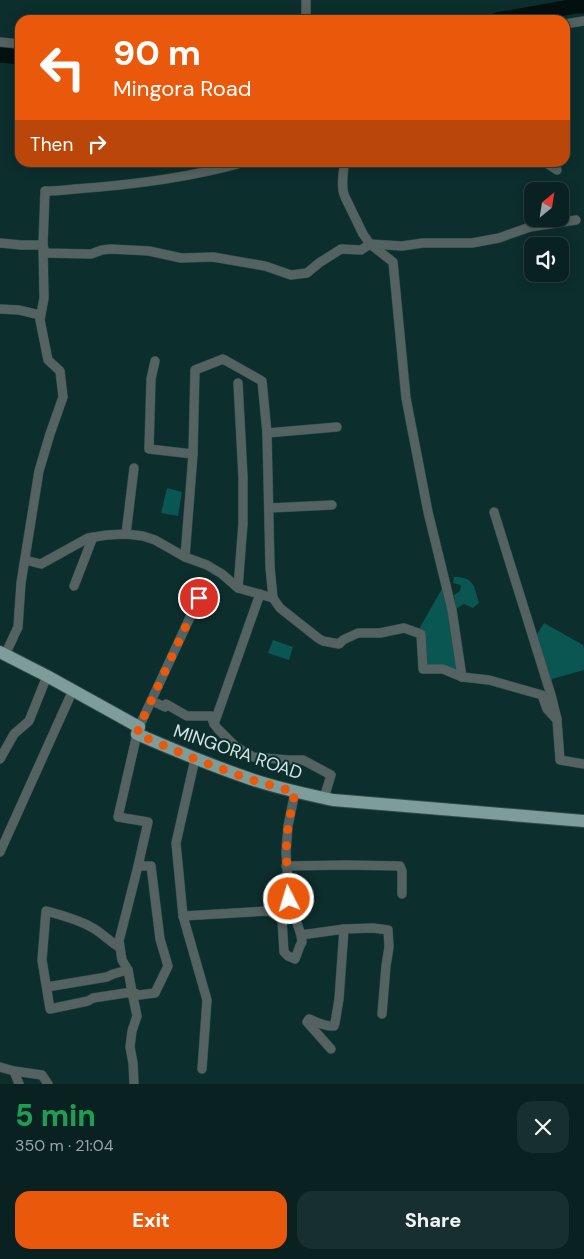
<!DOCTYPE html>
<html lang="en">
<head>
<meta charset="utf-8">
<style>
	body { margin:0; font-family:"DM Sans",sans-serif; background:#172f2e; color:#f1f3f6; height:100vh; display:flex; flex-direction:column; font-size:19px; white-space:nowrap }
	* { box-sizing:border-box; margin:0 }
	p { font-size:16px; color:#99a4a5 }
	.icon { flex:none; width:28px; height:28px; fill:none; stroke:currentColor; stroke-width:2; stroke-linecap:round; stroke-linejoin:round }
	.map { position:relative; height:1084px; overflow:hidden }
	.details { display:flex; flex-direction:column; background:#092221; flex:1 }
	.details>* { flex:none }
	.top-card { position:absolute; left:15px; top:15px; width:555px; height:152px; border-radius:15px; box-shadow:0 2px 12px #0003,0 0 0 1px #293f3f; background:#ea580c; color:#fff; overflow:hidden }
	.needle { width:32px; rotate:30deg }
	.buttons { position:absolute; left:524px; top:182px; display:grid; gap:10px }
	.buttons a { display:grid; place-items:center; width:45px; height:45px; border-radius:10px; background:#092221; box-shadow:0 2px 12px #0003,0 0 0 1px #293f3f; font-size:25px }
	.pin { position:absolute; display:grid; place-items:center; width:42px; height:42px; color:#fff; margin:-21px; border:2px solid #fff; border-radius:50%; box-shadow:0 1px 5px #0007 }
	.me { position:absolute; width:55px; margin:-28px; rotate:355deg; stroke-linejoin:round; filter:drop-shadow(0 0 4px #0008) }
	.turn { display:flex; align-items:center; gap:18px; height:105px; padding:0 15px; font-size:22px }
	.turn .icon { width:65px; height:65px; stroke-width:2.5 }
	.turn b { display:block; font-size:35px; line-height:42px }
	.then { display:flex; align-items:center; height:48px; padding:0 15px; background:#0003; gap:10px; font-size:19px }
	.round { display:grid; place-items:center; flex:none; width:52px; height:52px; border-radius:15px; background:#172f2e }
	.summary { display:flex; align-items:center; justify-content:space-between; height:85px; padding:0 15px }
	h1 { font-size:30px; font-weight:800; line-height:38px; color:#1e9e55 }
	.cta { display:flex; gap:10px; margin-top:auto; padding:10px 15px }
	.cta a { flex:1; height:58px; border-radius:15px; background:#ea580c; color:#fff; font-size:20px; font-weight:800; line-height:58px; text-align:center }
	.cta a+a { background:#172f2e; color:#f1f3f6 }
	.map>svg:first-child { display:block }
	.green { fill:#095652 }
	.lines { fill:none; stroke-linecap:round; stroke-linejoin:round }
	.river { stroke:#021110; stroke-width:15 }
	.minor-casing { stroke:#2c4b49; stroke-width:10 }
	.primary-casing { stroke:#2c4b49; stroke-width:14 }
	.minor { stroke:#546261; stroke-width:9 }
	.primary { stroke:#7e9c99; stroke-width:12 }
	.route { stroke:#ea580c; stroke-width:9; stroke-dasharray:0 16.2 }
	.labels { text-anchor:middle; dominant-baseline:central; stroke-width:4; stroke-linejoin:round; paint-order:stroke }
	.street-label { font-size:18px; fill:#d3e5e3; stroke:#0c2e2c }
</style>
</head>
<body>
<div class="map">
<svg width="584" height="1084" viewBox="0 0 584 1084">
	<rect width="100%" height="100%" fill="#0c2e2c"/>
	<g class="green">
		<path d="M167 488 182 492 178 516 161 513Z"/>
		<path d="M454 577C475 577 474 587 479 603L473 608 464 604 456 609 454 595 460 591 461 585 453 583Z"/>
		<path d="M443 587 460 673 427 666 425 632 419 629Z"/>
		<path d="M544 623 583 645 584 649V670L552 679 550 683 535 638Z"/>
		<path d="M273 640 293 647 289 660 268 653Z"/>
	</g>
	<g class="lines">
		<g class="river">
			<path d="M497 20 575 6H584"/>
			<path d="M0 55 20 57"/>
		</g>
		<defs>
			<g id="minor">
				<path d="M306 0V14L308 20"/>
				<path d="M565 24 584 21"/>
				<path d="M0 42 20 44"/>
				<path d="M344 162C344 174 340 186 345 197L363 234 370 244 393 262 406 398 428 512 452 610 462 677 489 680 542 695 547 709 557 720 560 760 584 764"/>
				<path d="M545 162 557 170"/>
				<path d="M0 243 21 245H43L45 253 91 254 102 250 111 249 149 251 181 258 213 257 265 266 291 275 307 273 319 263 341 249 361 250 370 244 402 246 423 243H472L499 238 530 227 576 220"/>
				<path d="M0 309 19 310 40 315"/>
				<path d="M155 361 151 379 149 449 193 454"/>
				<path d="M267 433 337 427"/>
				<path d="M269 508 332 505"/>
				<path d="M494 512 551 695 557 719"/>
				<path d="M126 534 134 468"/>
				<path d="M185 557 193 454 195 370 223 359 262 381 267 433 270 567 273 598"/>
				<path d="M25 560 41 564 88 538 107 535 126 534 143 536 155 540 185 557 207 565 222 574 238 588 273 598 280 608 318 638 323 641 339 644 343 640 358 633H380L404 628 421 634 423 669H443L462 677"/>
				<path d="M74 586 93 537"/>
				<path d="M238 588 243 523V477L238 383"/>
				<path d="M5 655 18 627 21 583 39 471 50 434 63 397 60 371 48 360 40 320 44 298 43 245 45 191C55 191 64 190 75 189 132 185 189 178 245 162"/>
				<path d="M152 701 165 707 166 704 187 716H211L214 724 218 729 235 746 253 757 288 760H303L331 775 324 798"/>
				<path d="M214 724 260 594"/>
				<path d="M139 727 199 598"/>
				<path d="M137 734 118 817 148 822 138 866 119 941 122 960 128 970 132 992 139 995 155 993 168 966 160 939 151 866H138"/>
				<path d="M0 759 14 734 29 721 47 676"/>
				<path d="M195 759 176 843 183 916 207 1000 202 1069"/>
				<path d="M0 852 73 690"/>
				<path d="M286 866 346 865 400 866 402 871V894"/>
				<path d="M183 916 268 911 276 914 282 920 284 952 288 956 295 959C298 953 298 948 302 942L301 935 289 899 286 852 288 826 295 792"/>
				<path d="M344 929 373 928 388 930 389 947 386 966 382 1014"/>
				<path d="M301 935 344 929 339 999 335 1023 334 1026C325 1027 317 1022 309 1019L307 1022 331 1049"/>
				<path d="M119 947C109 941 101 932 91 927 77 919 61 915 46 911L42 960 50 1009 88 1001 93 998 132 992 137 1016 132 1031 130 1047 133 1063 134 1084"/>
				<path d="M47 987 107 977 113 974 128 970"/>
				<path d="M0 1067 14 1071 42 1075 48 1084"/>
				<path d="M14 1071 19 1084"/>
			</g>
			<path id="primary" d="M0 652 47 676 139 727 137 734C174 750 210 765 248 778 276 788 305 794 333 800L584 821"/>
		</defs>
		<use href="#minor" class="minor-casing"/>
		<use href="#primary" class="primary-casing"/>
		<use href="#minor" class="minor"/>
		<use href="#primary" class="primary"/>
	</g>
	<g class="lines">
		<path class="route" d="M199 598 139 727 137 734 195 759 249 779 295 792 288 826 286 852 289 899"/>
	</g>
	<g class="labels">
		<g class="street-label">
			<text transform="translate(238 752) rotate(19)">MINGORA ROAD</text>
		</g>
	</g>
</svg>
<div class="buttons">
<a><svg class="needle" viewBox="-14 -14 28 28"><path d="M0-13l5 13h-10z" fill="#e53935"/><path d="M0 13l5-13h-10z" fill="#99a4a5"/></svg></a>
<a><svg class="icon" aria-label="sound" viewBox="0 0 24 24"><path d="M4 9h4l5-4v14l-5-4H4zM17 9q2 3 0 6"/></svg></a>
</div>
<div class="pin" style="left:199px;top:598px;background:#d93025"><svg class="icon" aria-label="arrive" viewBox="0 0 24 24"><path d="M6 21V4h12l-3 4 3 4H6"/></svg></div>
<svg class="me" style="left:289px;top:899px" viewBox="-20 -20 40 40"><circle r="17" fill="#ea580c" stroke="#fff" stroke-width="3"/><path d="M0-11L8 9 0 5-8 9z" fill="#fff"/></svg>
<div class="top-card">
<div class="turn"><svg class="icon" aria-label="left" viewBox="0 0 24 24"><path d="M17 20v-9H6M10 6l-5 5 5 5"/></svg><div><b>90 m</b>Mingora Road</div></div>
<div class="then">Then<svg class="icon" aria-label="right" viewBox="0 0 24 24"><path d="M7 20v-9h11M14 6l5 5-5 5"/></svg></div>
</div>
</div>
<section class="details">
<div class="summary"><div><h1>5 min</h1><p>350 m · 21:04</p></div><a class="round"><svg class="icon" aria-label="close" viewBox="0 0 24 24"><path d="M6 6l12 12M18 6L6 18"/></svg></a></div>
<div class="cta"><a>Exit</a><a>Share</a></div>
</section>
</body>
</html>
